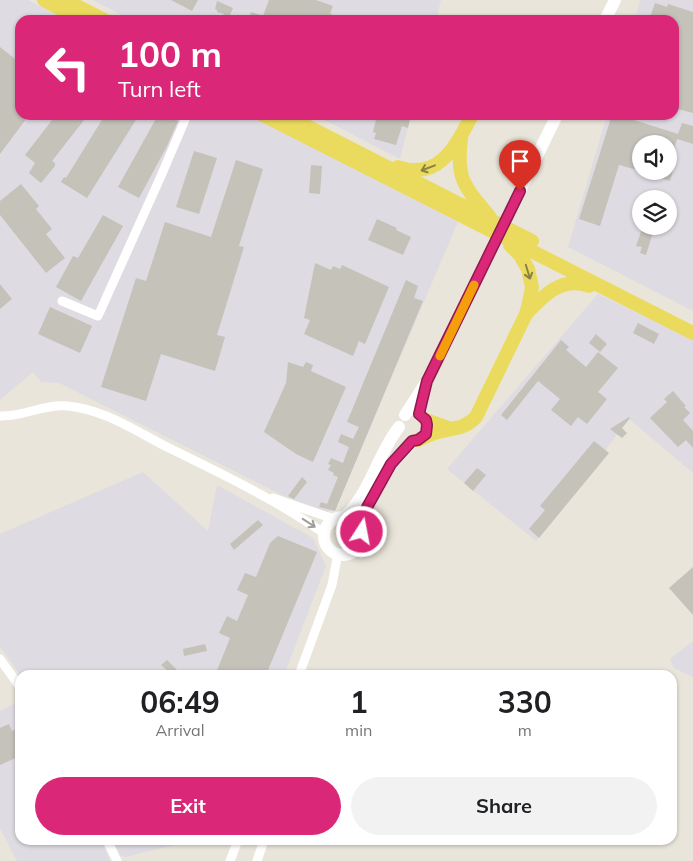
<!DOCTYPE html>
<html lang="en">
<head>
<meta charset="utf-8">
<style>
	body { margin:0; font-family:Mulish,sans-serif; background:#f2f2f2; color:#202124; height:100vh; display:flex; flex-direction:column; font-size:19px; white-space:nowrap }
	* { box-sizing:border-box; margin:0 }
	p { font-size:16px; color:#757577 }
	.icon { flex:none; width:28px; height:28px; fill:none; stroke:currentColor; stroke-width:2; stroke-linecap:round; stroke-linejoin:round }
	.map { position:relative; flex:1; overflow:hidden }
	.side { position:absolute; left:15px; top:670px; width:662px; height:175px; display:flex; flex-direction:column; background:#fff; border-radius:15px; box-shadow:0 1px 4px #0004 }
	.side>* { flex:none }
	.guide { position:absolute; left:15px; top:15px; width:664px; height:105px; border-radius:15px; box-shadow:0 1px 4px #0004; background:#db2777; color:#fff; overflow:hidden }
	.controls { position:absolute; left:632px; top:135px; display:grid; gap:10px }
	.controls a { display:grid; place-items:center; width:45px; height:45px; border-radius:50%; background:#fff; box-shadow:0 1px 4px #0004; font-size:25px }
	.pin { position:absolute; display:grid; place-items:center; width:42px; height:42px; color:#fff; margin:-51px -21px; border-radius:50% 50% 50% 0; rotate:-45deg; box-shadow:0 0 5px #0007 }
	.pin .icon { rotate:45deg }
	.me { position:absolute; width:55px; margin:-28px; rotate:11deg; stroke-linejoin:round; filter:drop-shadow(0 0 4px #0008) }
	.turn { display:flex; align-items:center; gap:18px; height:105px; padding:0 20px; font-size:22px }
	.turn .icon { width:65px; height:65px; stroke-width:2.5 }
	.turn b { display:block; font-size:35px; line-height:42px }
	.eta { display:flex; justify-content:space-evenly; align-items:center; height:85px; text-align:center }
	.eta b { font-size:30px; font-weight:700; line-height:35px }
	.cta { display:flex; gap:10px; margin-top:auto; padding:10px 20px }
	.cta a { flex:1; height:58px; border-radius:30px; background:#db2777; color:#fff; font-size:20px; font-weight:700; line-height:58px; text-align:center }
	.cta a+a { background:#f2f2f2; color:#202124 }
	.map>svg:first-child { display:block }
	.industrial { fill:#dedbe2; fill-rule:evenodd }
	.building { fill:#c5c2ba }
	.lines { fill:none; stroke-linecap:round; stroke-linejoin:round }
	.minor { stroke:#fff; stroke-width:9 }
	.secondary { stroke:#fff; stroke-width:12 }
	.primary { stroke:#eadb5f; stroke-width:14 }
	.oneway { stroke:#898244 }
	.oneway2 { stroke:#9e9e9e }
	.route-casing { stroke:#8e194d; stroke-width:12 }
	.route { stroke:#db2777; stroke-width:9 }
	.slow { stroke:#f59e0b; stroke-width:9 }
</style>
</head>
<body>
<div class="map">
<svg width="693" height="861" viewBox="0 0 693 861">
	<rect width="100%" height="100%" fill="#eae5da"/>
	<g class="industrial">
		<path d="M0 0H28L66 20H20V115H250L458 222 335 510 324 512 288 498 59 383 41 382 33 372 0 400Z"/>
		<path d="M93 0H441L436 20H131Z"/>
		<path d="M640 0H693V311L568 247 607 115H674V20H635ZM641 144H669V171H641ZM641 199H669V226H641Z"/>
		<path d="M315 115H411L400 159Z"/>
		<path d="M598 294 693 339V473L629 419 536 541 447 469Z"/>
		<path d="M143 472 208 531 217 485 313 538 326 566 284 675H20L0 646V534Z"/>
		<path d="M693 641V677L674 668 670 659Z"/>
		<path d="M20 701V840H101L110 861H17L0 828V711Z"/>
		<path d="M113 840H190L175 845 125 857 120 855Z"/>
	</g>
	<g class="building">
		<path d="M171 0H198L192 11Z"/>
		<path d="M269 0H316L333 6 330 14 343 18V20H276L270 18 271 20H248L251 12 263 16Z"/>
		<path d="M217 1 233 8 228 20H222L224 14 217 12V10L215 9Z"/>
		<path d="M655 3 667 7 668 4 693 12V113L674 108V61L679 43 674 41V20H649Z"/>
		<path d="M0 47 20 63V115H29L0 154Z"/>
		<path d="M56 115H88L52 161 55 163V166L41 183 29 173 35 163 25 155Z"/>
		<path d="M105 115H139L87 198 61 182 64 177 66 178Z"/>
		<path d="M158 115H166L178 121 167 146 139 198 118 187Z"/>
		<path d="M377 115H411L408 128 402 126 396 145 374 139 376 133 373 132Z"/>
		<path d="M612 115H636L634 120 678 134 682 123 693 126V144L677 139 678 136 672 156 677 157 670 181 645 173V171H669V144H641V171L619 165 600 226 579 219Z"/>
		<path d="M194 151 217 158 199 214 176 207Z"/>
		<path d="M236 160 263 169 239 246 244 247 217 335 225 337 215 371 161 354 146 401 101 387 136 278 146 281 165 222 211 237Z"/>
		<path d="M311 165 322 166 320 194 309 193Z"/>
		<path d="M21 184 39 206 36 209 52 229 46 234 65 258 46 273 0 215V201Z"/>
		<path d="M103 215 123 226 81 301 56 287 73 256 78 258Z"/>
		<path d="M377 219 397 228 396 230 411 237 403 255 368 240Z"/>
		<path d="M643 226H655L646 255 640 253 642 247 636 246Z"/>
		<path d="M315 263 331 270 333 266 340 269 342 265 389 287 365 344 359 341 353 356 304 334 310 320 304 318Z"/>
		<path d="M406 280 418 286 414 298 423 301 335 511 319 507 321 502 327 504 338 477 333 475 334 473 328 470 331 465 328 464 331 458 343 463 349 447 338 442 341 434 353 439 359 427 347 422Z"/>
		<path d="M0 284 12 299 0 309Z"/>
		<path d="M50 307 92 326 80 353 38 334Z"/>
		<path d="M638 323 659 334 654 344 633 333Z"/>
		<path d="M596 334 607 344 600 352 589 343Z"/>
		<path d="M561 340 569 347 566 350 586 367 598 352 618 368 598 392 607 399 587 424 578 417 571 426 551 410 560 399 538 381 507 420 501 415Z"/>
		<path d="M288 362 303 367 306 362 313 365 311 371 346 387 313 462 296 454 264 432 286 383Z"/>
		<path d="M673 391 686 406 684 407 690 413 683 420 693 431V448L686 440 678 447 650 418 667 402 664 399Z"/>
		<path d="M629 417 630 418 622 428 627 433 622 438 610 429Z"/>
		<path d="M594 441 609 453 539 538 529 529 545 510 540 506Z"/>
		<path d="M477 468 486 475 473 491 464 483Z"/>
		<path d="M302 477 307 482 294 499 288 496Z"/>
		<path d="M258 520 263 525 234 550 230 544Z"/>
		<path d="M278 536 317 552 266 675H222L216 673 230 638 219 633 227 616 237 621 248 595 237 590 245 573 256 577 270 543Z"/>
		<path d="M693 567V615L669 588Z"/>
		<path d="M205 644 207 651 184 656 183 649Z"/>
		<path d="M167 660 182 675H172L161 665Z"/>
		<path d="M9 724 12 731 20 727V756L0 765V728Z"/>
	</g>
	<g class="lines">
		<g class="minor">
			<path d="M62 301 98 316 161 176 187 115"/>
			<path d="M0 416C22 417 44 404 67 406 103 409 134 430 165 446 220 473 275 499 325 534"/>
			<path d="M273 498 334 519"/>
			<path d="M0 659 20 687"/>
			<path d="M299 675 332 585 338 553"/>
			<path d="M107 840 117 861"/>
			<path d="M230 861 238 840"/>
			<path d="M257 861 264 840"/>
		</g>
		<g class="secondary">
			<path d="M605 20 615 0"/>
			<path d="M419 414 425 391"/>
			<path d="M405 415 427 381 557 115"/>
			<path d="M344 517C371 492 377 455 399 427"/>
			<circle cx="343" cy="536" r="19"/>
			<path d="M362 532 365 511 391 464 413 441"/>
		</g>
		<g class="primary">
			<path d="M44 0 82 20"/>
			<path d="M65 0 104 20"/>
			<path d="M263 115 693 333"/>
			<path d="M285 115 532 241"/>
			<path d="M461 139C456 179 464 186 489 216"/>
			<path d="M398 167C439 181 456 146 472 115"/>
			<path d="M527 313C544 295 562 276 589 286"/>
			<path d="M426 420 449 428"/>
			<path d="M418 440C425 437 431 434 438 432 455 427 463 430 476 417L526 314 529 303 532 287 528 269 520 255 510 245"/>
		</g>
	</g>
	<defs><path id="oneway-shaft" d="M-6 0H5M1.5-3L5.5 0L1.5 3" fill="none" stroke-width="1.6" stroke-linecap="round" stroke-linejoin="round" transform="scale(1.25)"/></defs>
	<g class="oneway">
		<use href="#oneway-shaft" transform="translate(428 168) rotate(159)"/>
		<use href="#oneway-shaft" transform="translate(528 272) rotate(73)"/>
	</g>
	<use class="oneway2" href="#oneway-shaft" transform="translate(309 523) rotate(33)"/>
	<g class="lines">
		<defs>
			<path id="route" d="M362 532 365 511 391 464 412 441 418 440 426 434 427 425 426 420 419 414 427 381 520 191"/>
		</defs>
		<use href="#route" class="route-casing"/>
		<use href="#route" class="route"/>
		<path class="slow" d="M440 356 474 285"/>
	</g>
</svg>
<div class="controls">
<a><svg class="icon" aria-label="sound" viewBox="0 0 24 24"><path d="M4 9h4l5-4v14l-5-4H4zM17 9q2 3 0 6"/></svg></a>
<a><svg class="icon" aria-label="layers" viewBox="0 0 24 24"><path d="M12 4l9 5-9 5-9-5zM3 14l9 5 9-5"/></svg></a>
</div>
<div class="pin" style="left:520px;top:191px;background:#d93025"><svg class="icon" aria-label="arrive" viewBox="0 0 24 24"><path d="M6 21V4h12l-3 4 3 4H6"/></svg></div>
<svg class="me" style="left:362px;top:532px" viewBox="-20 -20 40 40"><circle r="17" fill="#db2777" stroke="#fff" stroke-width="3"/><path d="M0-11L8 9 0 5-8 9z" fill="#fff"/></svg>
<div class="guide">
<div class="turn"><svg class="icon" aria-label="left" viewBox="0 0 24 24"><path d="M17 20v-9H6M10 6l-5 5 5 5"/></svg><div><b>100 m</b>Turn left</div></div>
</div>
<section class="side">
<div class="eta">
<div><b>06:49</b><p>Arrival</p></div>
<div><b>1</b><p>min</p></div>
<div><b>330</b><p>m</p></div>
</div>
<div class="cta"><a>Exit</a><a>Share</a></div>
</section>
</div>
</body>
</html>
